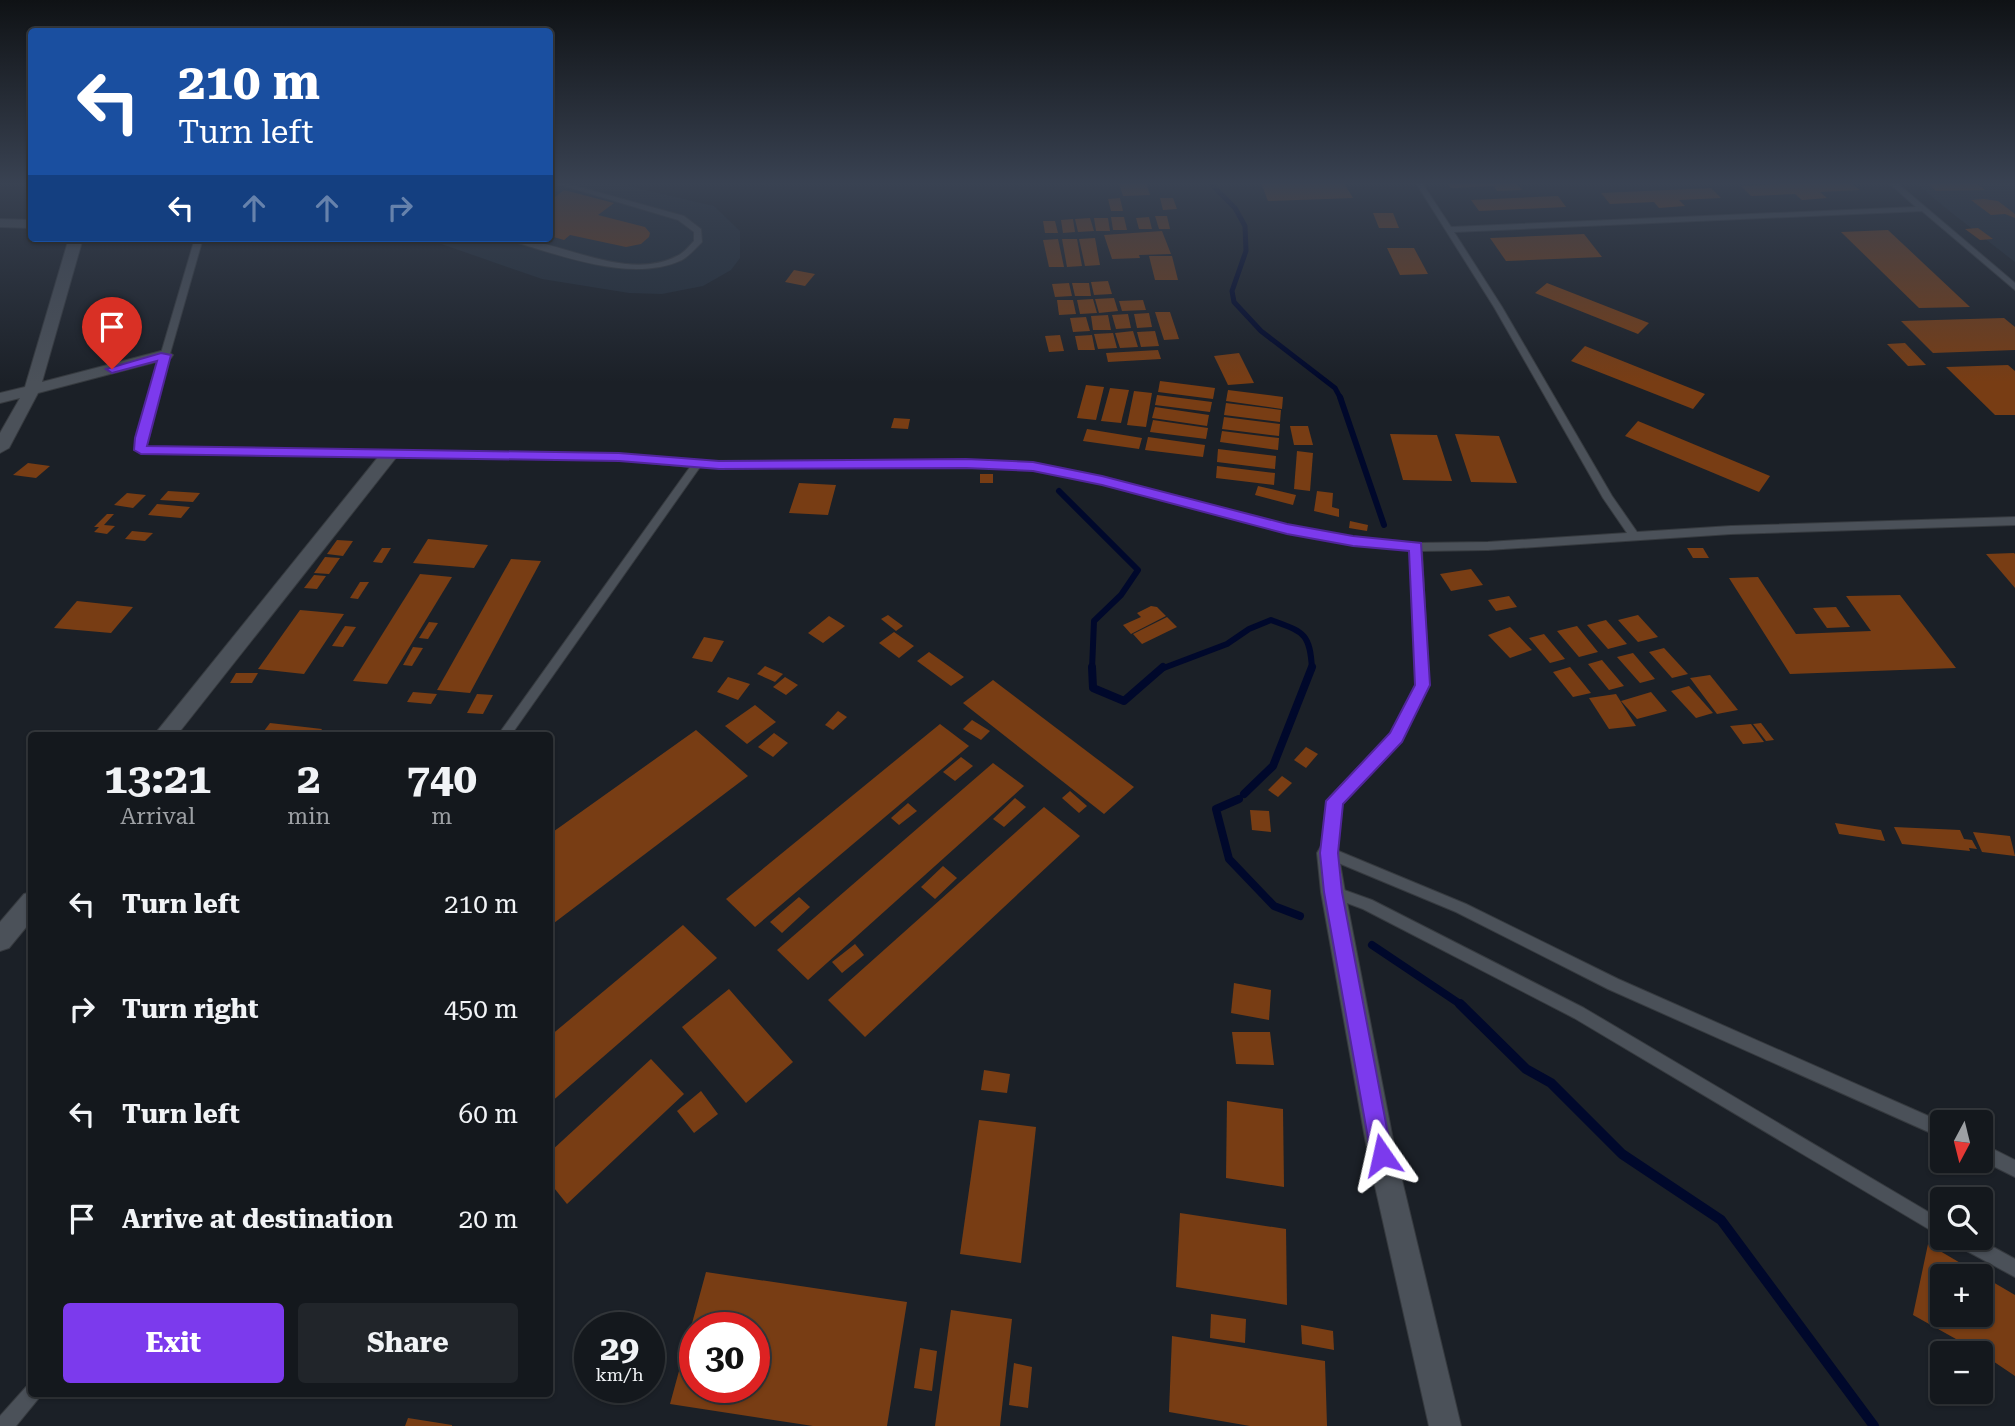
<!DOCTYPE html>
<html lang="en">
<head>
<meta charset="utf-8">
<style>
	body { margin:0; font-family:"Roboto Serif",serif; background:#21252a; color:#f1f3f6; height:100vh; display:flex; flex-direction:column; font-size:26px; white-space:nowrap }
	* { box-sizing:border-box; margin:0 }
	p { font-size:23px; color:#9da0a4 }
	.icon { flex:none; width:38px; height:38px; fill:none; stroke:currentColor; stroke-width:2; stroke-linecap:round; stroke-linejoin:round }
	.map { position:relative; flex:1; overflow:hidden }
	.panel { position:absolute; left:28px; top:732px; width:525px; height:665px; display:flex; flex-direction:column; background:#14181d; border-radius:7px; box-shadow:0 2px 5px #0004,0 0 0 2px #33373b }
	.panel>* { flex:none }
	.guide { position:absolute; left:28px; top:28px; width:525px; height:214px; border-radius:7px; box-shadow:0 2px 5px #0004,0 0 0 2px #33373b; background:#1a4fa0; color:#fff; overflow:hidden }
	.needle { width:46px; rotate:187deg }
	.controls { position:absolute; left:1930px; top:1110px; display:grid; gap:14px }
	.controls a { display:grid; place-items:center; width:63px; height:63px; border-radius:7px; background:#14181d; box-shadow:0 2px 5px #0004,0 0 0 2px #33373b; font-size:35px }
	.speed { position:absolute; left:574px; top:1312px; display:flex; gap:14px; font-size:35px; font-weight:700; text-align:center }
	.speed>* { display:grid; place-content:center; width:91px; height:91px; border-radius:50%; background:#14181d; box-shadow:0 2px 5px #0004,0 0 0 2px #33373b; line-height:1 }
	.speed small { font-size:18px; font-weight:400 }
	.speed .limit { border:10px solid #d22; background:#fff; color:#111 }
	.pin { position:absolute; display:grid; place-items:center; width:60px; height:60px; color:#fff; margin:-72px -30px; border-radius:50% 50% 50% 0; rotate:-45deg; box-shadow:0 0 7px #0007 }
	.pin .icon { rotate:45deg }
	.me { position:absolute; width:77px; margin:-38px; rotate:349deg; stroke-linejoin:round; filter:drop-shadow(0 0 5px #0008) }
	.turn { display:flex; align-items:center; gap:24px; height:147px; padding:0 35px; font-size:32px }
	.turn .icon { width:91px; height:91px; stroke-width:2.5 }
	.turn b { display:block; font-size:49px; line-height:60px }
	.lanes { display:flex; align-items:center; height:66px; padding:0 35px; background:#0003; justify-content:center; gap:35px; direction:ltr }
	.lanes .off { opacity:.35 }
	.eta { display:flex; justify-content:space-evenly; align-items:center; height:119px; text-align:center }
	.eta b { font-size:42px; font-weight:700; line-height:49px }
	.cta { display:flex; gap:14px; margin-top:auto; padding:14px 35px }
	.cta a { flex:1; height:80px; border-radius:7px; background:#7c3aed; color:#fff; font-size:28px; font-weight:700; line-height:80px; text-align:center }
	.cta a+a { background:#21252a; color:#f1f3f6 }
	ul { padding:0; list-style:none }
	li { display:flex; align-items:center; gap:21px; height:105px; padding:0 35px }
	li div { flex:1 }
	li b { display:block; font-size:26px }
	li em { font-style:normal }
	.map>svg:first-child { display:block }
	.built { fill:#222c37 }
	.lines { fill:none; stroke-linecap:round; stroke-linejoin:round }
	.stream-far3 { stroke:#00082b; stroke-width:5 }
	.stream-far2 { stroke:#00082b; stroke-width:6 }
	.stream-far1 { stroke:#00082b; stroke-width:8 }
	.stream { stroke:#00082b; stroke-width:10 }
	.building { fill:#783d14; fill-rule:evenodd }
	.lane-casing { stroke:#363a3f; stroke-width:2 }
	.street-casing { stroke:#363a3f; stroke-width:2 }
	.lane { fill:#4b5159; fill-rule:evenodd }
	.street { fill:#4b5159; fill-rule:evenodd }
	.route { fill:#7c3aed; stroke:#51269a; stroke-width:2 }
</style>
</head>
<body>
<div class="map">
<svg width="2015" height="1426" viewBox="0 0 2015 1426">
	<rect width="100%" height="100%" fill="#1b2027"/>
	<g class="built">
		<path d="M550 183H615L714 206 740 231V258L731 270 703 286 662 294 629 293 542 279 424 238H550Z"/>
		<path d="M1916 183H2015V262L1948 210Z"/>
	</g>
	<g class="lines">
		<path class="stream-far3" d="M1210 183 1235 208 1245 226 1246 251 1232 291 1234 302 1261 331 1335 388 1341 399"/>
		<g class="stream-far2">
			<path d="M1340 397 1384 525"/>
			<path d="M1059 491 1138 570 1121 595 1094 621 1092 669"/>
			<path d="M1161 669 1227 644 1249 629 1271 620C1303 632 1310 632 1312 669"/>
		</g>
		<g class="stream-far1">
			<path d="M1092 667 1093 688 1124 701 1163 667"/>
			<path d="M1244 794 1273 766 1312 667"/>
			<path d="M1239 799 1216 809 1229 859 1274 906 1300 916"/>
			<path d="M1372 945 1463 1006"/>
		</g>
		<path class="stream" d="M1460 1004 1526 1069 1551 1083 1622 1154 1721 1220 1874 1426"/>
	</g>
	<g class="building">
		<path d="M1119 183H1146L1150 195 1123 196Z"/>
		<path d="M1261 183H1344L1353 198 1268 201Z"/>
		<path d="M1447 183H1516L1522 190 1497 191 1494 186 1451 188Z"/>
		<path d="M1805 183H1850L1860 190 1820 192 1827 198 1802 200 1795 194 1751 196 1741 186Z"/>
		<path d="M1976 183 1985 190 1936 191 1928 184Z"/>
		<path d="M1711 188 1721 198 1679 200 1685 206 1659 208 1654 202 1610 204 1601 193Z"/>
		<path d="M564 190 614 203 598 215 645 227 650 233 649 237 641 244 626 247 570 235 564 240 550 236V201Z"/>
		<path d="M1558 196 1566 207 1479 211 1471 200Z"/>
		<path d="M1120 198 1123 211H1111L1108 199Z"/>
		<path d="M1160 198H1173L1177 209 1163 210Z"/>
		<path d="M1984 199 1998 201 2015 214V218L2005 214 1991 215 1971 200Z"/>
		<path d="M1373 213H1393L1399 228H1379Z"/>
		<path d="M1155 216H1167L1170 229H1159Z"/>
		<path d="M1111 217H1124L1127 230H1113Z"/>
		<path d="M1149 217 1152 229H1139L1136 218Z"/>
		<path d="M1090 218 1094 231 1078 232 1075 219Z"/>
		<path d="M1094 218H1108L1110 231H1096Z"/>
		<path d="M1073 219 1075 232 1063 233 1061 220Z"/>
		<path d="M1043 221H1055L1058 233H1045Z"/>
		<path d="M1978 228 1993 239 1980 240 1965 229Z"/>
		<path d="M1888 230 1970 307 1919 308 1841 232Z"/>
		<path d="M1162 231 1171 254 1139 255 1140 258 1112 259 1104 235Z"/>
		<path d="M1584 234 1602 257 1506 261 1490 238Z"/>
		<path d="M1095 238 1100 265 1085 266 1079 239Z"/>
		<path d="M1058 239 1064 267H1049L1043 240Z"/>
		<path d="M1062 239H1077L1082 266 1067 267Z"/>
		<path d="M1387 248H1414L1428 274 1400 275Z"/>
		<path d="M1149 256H1172L1178 280H1155Z"/>
		<path d="M794 270 815 274 805 286 785 282Z"/>
		<path d="M1108 281 1112 294 1094 295 1091 282Z"/>
		<path d="M1069 283 1072 296 1055 297 1052 284Z"/>
		<path d="M1072 283H1089L1091 296H1075Z"/>
		<path d="M1547 283 1649 323 1638 334 1535 293Z"/>
		<path d="M1114 298 1118 311 1099 313 1095 299Z"/>
		<path d="M1093 299 1097 313 1080 314 1077 300Z"/>
		<path d="M1057 300H1073L1076 314 1059 315Z"/>
		<path d="M1143 300 1146 310 1122 311 1119 301Z"/>
		<path d="M1155 312H1170L1179 339 1164 340Z"/>
		<path d="M1149 313 1152 327 1137 328 1134 314Z"/>
		<path d="M1128 314 1131 328 1116 329 1112 315Z"/>
		<path d="M1108 315 1111 330H1093L1091 316Z"/>
		<path d="M1086 317 1090 331 1073 332 1070 318Z"/>
		<path d="M2004 318 2015 327V350L1933 353 1901 321Z"/>
		<path d="M1133 331 1138 347 1120 348 1115 333Z"/>
		<path d="M1155 331 1159 346 1141 347 1137 332Z"/>
		<path d="M1113 333 1117 348 1098 349 1094 334Z"/>
		<path d="M1060 335 1064 351 1049 352 1045 336Z"/>
		<path d="M1092 335 1095 350H1078L1075 336Z"/>
		<path d="M1905 343 1926 365 1908 366 1887 344Z"/>
		<path d="M1585 346 1705 394 1693 409 1571 361Z"/>
		<path d="M1158 350 1161 359 1108 362 1106 353Z"/>
		<path d="M1239 353 1254 383 1228 385 1214 356Z"/>
		<path d="M2008 365 2015 371V415H1995L1946 367Z"/>
		<path d="M1160 381 1215 388 1213 399 1158 392Z"/>
		<path d="M1086 385 1104 387 1096 420 1077 418Z"/>
		<path d="M1110 388 1129 390 1121 423 1101 421Z"/>
		<path d="M1228 390 1283 397 1282 409 1226 401Z"/>
		<path d="M1134 391 1152 393 1146 427 1127 425Z"/>
		<path d="M1157 395 1212 402 1210 412 1155 405Z"/>
		<path d="M1226 403 1281 410 1280 422 1224 415Z"/>
		<path d="M1155 407 1209 415 1207 426 1152 418Z"/>
		<path d="M1224 417 1280 424 1279 436 1222 429Z"/>
		<path d="M894 418 910 419 908 429 891 428Z"/>
		<path d="M1153 420 1208 428 1206 439 1150 432Z"/>
		<path d="M1638 421 1770 476 1759 492 1625 436Z"/>
		<path d="M1290 426H1308L1313 445H1294Z"/>
		<path d="M1087 429 1142 438 1139 449 1083 441Z"/>
		<path d="M1222 431 1279 438 1278 450 1220 442Z"/>
		<path d="M1390 434 1437 435 1452 481 1403 480Z"/>
		<path d="M1455 434 1499 436 1517 483 1471 482Z"/>
		<path d="M1148 437 1205 445 1203 457 1145 450Z"/>
		<path d="M1218 449 1276 456 1275 469 1217 462Z"/>
		<path d="M1297 451 1313 453 1310 491 1294 489Z"/>
		<path d="M28 463 50 466 36 478 13 475Z"/>
		<path d="M1217 466 1275 473 1274 485 1216 478Z"/>
		<rect x="980" y="474" width="13" height="9"/>
		<path d="M799 483 836 485 828 515 789 513Z"/>
		<path d="M1258 486 1296 495 1293 505 1255 495Z"/>
		<path d="M168 491 200 493 193 502 160 500Z"/>
		<path d="M1317 491 1333 493 1332 507 1339 509V517L1314 511Z"/>
		<path d="M127 493 146 495 133 508 114 505Z"/>
		<path d="M157 504 190 507 181 518 148 515Z"/>
		<path d="M107 514H114L104 525 115 526 107 534 94 532 99 527H94Z"/>
		<path d="M1350 521 1368 525 1367 531 1349 528Z"/>
		<path d="M132 531 153 533 145 541 125 539Z"/>
		<path d="M428 539 488 545 474 568 413 563Z"/>
		<path d="M337 540 353 541 343 556 327 554Z"/>
		<path d="M382 548H391L382 563 373 562Z"/>
		<path d="M1687 548H1703L1709 558H1693Z"/>
		<path d="M2014 553 2015 554V588L1986 554Z"/>
		<path d="M325 557 340 558 329 574 314 573Z"/>
		<path d="M511 559 541 561 470 693 437 690Z"/>
		<path d="M1471 569 1483 585 1451 591 1440 574Z"/>
		<path d="M420 574 452 577 387 684 353 681Z"/>
		<path d="M314 575 326 576 317 589 304 588Z"/>
		<path d="M1758 577 1796 634 1871 631 1846 596 1900 595 1956 668 1790 674 1729 578Z"/>
		<path d="M360 582H369L358 599 350 598Z"/>
		<path d="M1509 596 1517 607 1496 611 1488 600Z"/>
		<path d="M77 601 133 607 111 633 54 628Z"/>
		<path d="M1151 606 1157 607 1166 616 1131 634 1123 625 1141 617 1137 613Z"/>
		<path d="M1836 607 1850 627 1827 628 1813 608Z"/>
		<path d="M300 610 344 614 304 674 258 669Z"/>
		<path d="M888 615 903 626 896 631 881 619Z"/>
		<path d="M1638 615 1658 637 1638 642 1618 620Z"/>
		<path d="M829 616 845 626 823 643 808 633Z"/>
		<path d="M1167 617 1177 627 1142 644 1133 634Z"/>
		<path d="M1606 620 1627 644 1608 649 1587 625Z"/>
		<path d="M429 622 438 623 428 639 419 638Z"/>
		<path d="M345 626 356 627 343 647 332 646Z"/>
		<path d="M1577 626 1598 652 1579 657 1557 631Z"/>
		<path d="M1510 627 1532 650 1510 658 1488 635Z"/>
		<path d="M894 632 914 646 899 658 879 643Z"/>
		<path d="M1544 634 1565 659 1550 663 1529 638Z"/>
		<path d="M704 637 724 641 712 662 692 658Z"/>
		<path d="M413 647 423 648 412 666 403 665Z"/>
		<path d="M1664 648 1688 674 1672 678 1649 652Z"/>
		<path d="M929 652 964 677 951 686 917 661Z"/>
		<path d="M1633 653 1655 679 1640 683 1617 657Z"/>
		<path d="M1602 660 1624 686 1609 690 1588 664Z"/>
		<path d="M765 666 783 674 775 682 757 674Z"/>
		<path d="M1570 667 1591 693 1573 697 1553 672Z"/>
		<path d="M236 673H258L252 683H230Z"/>
		<path d="M1710 675 1738 710 1717 714 1690 678Z"/>
		<path d="M728 677 750 684 738 700 717 692Z"/>
		<path d="M785 677 798 685 786 695 773 687Z"/>
		<path d="M993 680 1134 787 1104 814 963 703Z"/>
		<path d="M1689 686 1713 713 1696 718 1671 691Z"/>
		<path d="M413 692 437 694 431 704 407 702Z"/>
		<path d="M1651 692 1667 711 1637 719 1621 701Z"/>
		<path d="M477 694 493 695 483 714 467 713Z"/>
		<path d="M1616 694 1636 726 1609 729 1589 698Z"/>
		<path d="M755 705 776 722 747 744 725 726Z"/>
		<path d="M838 711 847 717 833 730 825 725Z"/>
		<path d="M972 720 990 731 981 740 963 729Z"/>
		<path d="M270 723 322 729 318 735H261Z"/>
		<path d="M1761 723 1774 740 1766 741 1753 724Z"/>
		<path d="M940 724 969 746 755 927 726 899Z"/>
		<path d="M1751 724 1764 742 1743 744 1730 726Z"/>
		<path d="M696 730 748 776 550 926V834Z"/>
		<path d="M774 733 788 743 773 757 758 747Z"/>
		<path d="M1306 747 1318 754 1306 768 1294 760Z"/>
		<path d="M961 757 973 766 955 781 943 772Z"/>
		<path d="M993 763 1024 786 808 980 777 950Z"/>
		<path d="M1282 776 1292 783 1278 797 1268 790Z"/>
		<path d="M1070 791 1087 806 1079 813 1062 798Z"/>
		<path d="M1015 798 1026 807 1004 827 993 819Z"/>
		<path d="M908 803 917 811 899 825 891 818Z"/>
		<path d="M1044 807 1080 836 865 1037 828 1000Z"/>
		<path d="M1250 810 1269 811 1271 832 1252 830Z"/>
		<path d="M1835 823 1881 830 1885 841 1839 834Z"/>
		<path d="M1894 827 1960 830 1964 839 1972 840 1977 849 1969 848 1970 851 1902 844Z"/>
		<path d="M1973 832 2010 836 2015 856 1982 852Z"/>
		<path d="M943 866 957 878 935 899 921 887Z"/>
		<path d="M799 897 810 907 782 933 770 922Z"/>
		<path d="M683 925 717 958 550 1103V1036Z"/>
		<path d="M855 944 864 955 842 973 832 962Z"/>
		<path d="M1234 983 1271 990 1269 1020 1231 1013Z"/>
		<path d="M729 989 793 1062 746 1103 682 1027Z"/>
		<path d="M1232 1032H1270L1274 1065 1236 1064Z"/>
		<path d="M651 1059 684 1094 567 1204 550 1183V1152Z"/>
		<path d="M984 1070 1010 1074 1007 1093 981 1090Z"/>
		<path d="M701 1091 718 1114 694 1133 677 1111Z"/>
		<path d="M1227 1101 1283 1109 1284 1187 1226 1178Z"/>
		<path d="M979 1120 1036 1127 1021 1263 960 1254Z"/>
		<path d="M1180 1213 1286 1229 1287 1305 1176 1287Z"/>
		<path d="M1928 1244 2015 1295V1376L1981 1353 1913 1315ZM1942 1276H1981V1314H1942Z"/>
		<path d="M706 1272 907 1302 887 1426H813L670 1404ZM695 1328H754V1388H695Z"/>
		<path d="M951 1310 1012 1319 1000 1426H935Z"/>
		<path d="M1211 1314 1246 1319 1245 1343 1210 1338Z"/>
		<path d="M1301 1325 1333 1331 1334 1350 1302 1344Z"/>
		<path d="M1172 1336 1325 1361 1327 1426H1250L1169 1412Z"/>
		<path d="M920 1348 937 1351 932 1391 914 1388Z"/>
		<path d="M1014 1363 1032 1367 1028 1408 1009 1405Z"/>
		<path d="M408 1418 452 1425V1426H405Z"/>
	</g>
	<g class="lines">
		<defs>
			<g id="lane">
				<path d="M554 183H565L684 216 701 229 702 242C696 248 689 256 682 260 630 284 559 254 507 240L506 238C557 238 625 283 677 256 684 253 689 246 694 241V232L678 220Z"/>
				<path d="M1416 183H1422L1451 227 1916 207 1889 183H1897L2015 283V290L1922 211 1454 232 1502 307 1612 496 1637 532 1731 526 2015 517V525L1731 534 1488 550 1422 551 1429 685 1400 741 1341 803 1336 850 1466 904 1618 979 1942 1122V1138L1608 989 1456 912 1324 857 1322 853 1330 797 1392 733 1417 685 1411 550 1353 545 1287 533 1102 483 1033 470 966 466 700 467 511 735H498L690 467 619 460 140 453 135 450 136 438 195 238H203L146 438 145 447 619 454 697 461 966 460 1033 464 1102 477 1287 525 1353 537 1416 543 1488 542 1627 533 1603 498 1494 307Z"/>
				<path d="M1333 886 1372 900 1584 1008 1942 1220V1237L1574 1018 1363 909 1328 896 1326 892 1328 888Z"/>
				<path d="M1981 1143 2015 1160V1177L1981 1160Z"/>
				<path d="M1950 1237H1975L2015 1259V1277L1952 1243Z"/>
				<path d="M32 1384V1393H41L38 1399 16 1426H0V1416L26 1387Z"/>
			</g>
			<g id="street">
				<path d="M0 219 32 220V228L0 227Z"/>
				<path d="M69 238H83L42 382 165 350 173 355 171 358 38 393 9 448 0 453V433L20 398 0 403V393L25 387Z"/>
				<path d="M389 450 398 455 395 459 177 735H154L383 451Z"/>
				<path d="M1329 843 1337 846 1345 892 1396 1155 1461 1426H1429L1368 1155 1321 892 1317 853 1321 846Z"/>
				<path d="M32 892V920L9 948 0 951V922L24 894Z"/>
			</g>
		</defs>
		<use href="#lane" class="lane-casing"/>
		<use href="#street" class="street-casing"/>
		<use href="#lane" class="lane"/>
		<use href="#street" class="street"/>
	</g>
	<linearGradient id="sky" x2="0" y2="1"><stop stop-color="#0f1215"/><stop offset="0.48" stop-color="#394252"/><stop offset="1" stop-color="#394252" stop-opacity="0"/></linearGradient>
	<rect width="2015" height="382" fill="url(#sky)"/>
	<path class="route" d="M161 353 171 355 147 446 619 453 719 461 966 459 1033 462 1102 476 1287 524 1353 536 1421 543 1430 685 1402 742 1343 804 1338 853 1342 892 1392 1155 1389 1162 1382 1165 1374 1162 1371 1155 1324 892 1320 853 1326 801 1390 733 1415 685 1409 551 1353 546 1287 534 1102 485 1033 471 966 468 719 469 619 461 141 454 134 450 135 438 157 361 112 373 106 369Z"/>
</svg>
<div class="controls">
<a><svg class="needle" viewBox="-14 -14 28 28"><path d="M0-13l5 13h-10z" fill="#e53935"/><path d="M0 13l5-13h-10z" fill="#9da0a4"/></svg></a>
<a><svg class="icon" aria-label="search" viewBox="0 0 24 24"><circle cx="10" cy="10" r="6"/><path d="M15 15l6 6"/></svg></a>
<a>+</a>
<a>−</a>
</div>
<div class="speed"><div>29<small>km/h</small></div><div class="limit">30</div></div>
<div class="pin" style="left:112px;top:369px;background:#d93025"><svg class="icon" aria-label="arrive" viewBox="0 0 24 24"><path d="M6 21V4h12l-3 4 3 4H6"/></svg></div>
<svg class="me" style="left:1382px;top:1155px" viewBox="-20 -20 40 40"><path d="M0-17L14 15 0 8-14 15z" fill="#7c3aed" stroke="#fff" stroke-width="4"/></svg>
<div class="guide">
<div class="turn"><svg class="icon" aria-label="left" viewBox="0 0 24 24"><path d="M17 20v-9H6M10 6l-5 5 5 5"/></svg><div><b>210 m</b>Turn left</div></div>
<div class="lanes"><svg class="icon" aria-label="left" viewBox="0 0 24 24"><path d="M17 20v-9H6M10 6l-5 5 5 5"/></svg><svg class="icon off" aria-label="ahead" viewBox="0 0 24 24"><path d="M12 20V5M6 11l6-6 6 6"/></svg><svg class="icon off" aria-label="ahead" viewBox="0 0 24 24"><path d="M12 20V5M6 11l6-6 6 6"/></svg><svg class="icon off" aria-label="right" viewBox="0 0 24 24"><path d="M7 20v-9h11M14 6l5 5-5 5"/></svg></div>
</div>
<section class="panel">
<div class="eta">
<div><b>13:21</b><p>Arrival</p></div>
<div><b>2</b><p>min</p></div>
<div><b>740</b><p>m</p></div>
</div>
<ul>
<li><svg class="icon" aria-label="left" viewBox="0 0 24 24"><path d="M17 20v-9H6M10 6l-5 5 5 5"/></svg><div><b>Turn left</b></div><em>210 m</em></li>
<li><svg class="icon" aria-label="right" viewBox="0 0 24 24"><path d="M7 20v-9h11M14 6l5 5-5 5"/></svg><div><b>Turn right</b></div><em>450 m</em></li>
<li><svg class="icon" aria-label="left" viewBox="0 0 24 24"><path d="M17 20v-9H6M10 6l-5 5 5 5"/></svg><div><b>Turn left</b></div><em>60 m</em></li>
<li><svg class="icon" aria-label="arrive" viewBox="0 0 24 24"><path d="M6 21V4h12l-3 4 3 4H6"/></svg><div><b>Arrive at destination</b></div><em>20 m</em></li>
</ul>
<div class="cta"><a>Exit</a><a>Share</a></div>
</section>
</div>
</body>
</html>
